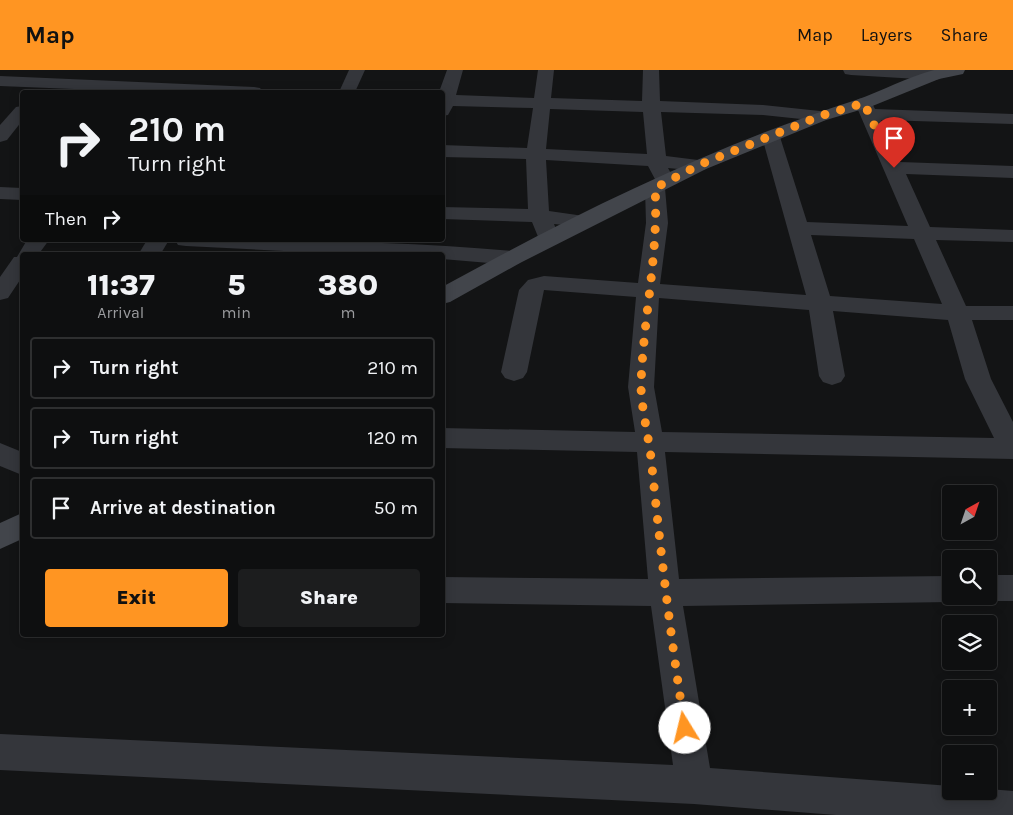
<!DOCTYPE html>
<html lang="en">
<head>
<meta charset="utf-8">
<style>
	body { margin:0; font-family:Karla,sans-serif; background:#1c1d1e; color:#f1f3f6; height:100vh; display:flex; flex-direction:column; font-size:19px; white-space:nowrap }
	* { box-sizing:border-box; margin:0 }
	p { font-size:16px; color:#9b9c9f }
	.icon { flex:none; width:28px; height:28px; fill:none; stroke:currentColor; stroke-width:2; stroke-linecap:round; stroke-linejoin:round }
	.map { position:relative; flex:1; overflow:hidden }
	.side { position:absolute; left:20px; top:182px; width:425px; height:385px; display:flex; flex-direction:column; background:#0e0f10; border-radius:5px; box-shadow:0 2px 12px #0003,0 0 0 1px #2e2f30 }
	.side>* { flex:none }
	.top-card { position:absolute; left:20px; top:20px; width:425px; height:152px; border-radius:5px; box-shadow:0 2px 12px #0003,0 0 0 1px #2e2f30; background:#0e0f10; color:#f1f3f6; overflow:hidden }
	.needle { width:32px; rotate:40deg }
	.fabs { position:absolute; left:942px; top:415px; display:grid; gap:10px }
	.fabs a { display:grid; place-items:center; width:55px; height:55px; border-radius:5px; background:#0e0f10; box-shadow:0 2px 12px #0003,0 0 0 1px #2e2f30; font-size:25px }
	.pin { position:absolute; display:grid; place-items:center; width:42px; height:42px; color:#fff; margin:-51px -21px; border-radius:50% 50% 50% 0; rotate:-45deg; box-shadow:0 0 5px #0007 }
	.pin .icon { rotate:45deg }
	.me { position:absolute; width:55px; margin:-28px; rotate:351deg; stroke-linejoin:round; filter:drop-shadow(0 0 4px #0008) }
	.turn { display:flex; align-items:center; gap:18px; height:105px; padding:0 25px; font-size:22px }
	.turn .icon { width:65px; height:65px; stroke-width:2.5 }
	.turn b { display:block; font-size:35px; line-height:42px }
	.then { display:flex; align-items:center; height:48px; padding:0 25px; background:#0003; gap:10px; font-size:19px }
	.eta { display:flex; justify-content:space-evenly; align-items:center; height:85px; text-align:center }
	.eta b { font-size:30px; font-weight:800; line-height:35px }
	.primary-button { display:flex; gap:10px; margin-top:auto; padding:10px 25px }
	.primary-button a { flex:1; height:58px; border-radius:5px; background:#ff9522; color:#111; font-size:20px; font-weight:800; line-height:58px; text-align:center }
	.primary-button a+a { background:#1c1d1e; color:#f1f3f6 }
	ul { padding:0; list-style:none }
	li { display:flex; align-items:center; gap:15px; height:62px; margin:0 10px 8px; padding:0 15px; border:2px solid #2e2f30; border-radius:5px }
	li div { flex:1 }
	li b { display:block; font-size:19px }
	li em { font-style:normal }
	header { display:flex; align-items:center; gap:30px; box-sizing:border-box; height:70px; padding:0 25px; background:#ff9522; color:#111 }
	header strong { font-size:24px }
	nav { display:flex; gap:28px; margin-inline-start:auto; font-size:18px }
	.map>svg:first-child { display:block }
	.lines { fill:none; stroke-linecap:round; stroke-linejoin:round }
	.street { fill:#34363b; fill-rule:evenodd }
	.secondary { fill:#42454b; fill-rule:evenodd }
	.route { stroke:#ff9522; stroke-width:9; stroke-dasharray:0 16.2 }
</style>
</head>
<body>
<header>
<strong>Map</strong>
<nav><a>Map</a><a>Layers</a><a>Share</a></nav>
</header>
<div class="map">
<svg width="1013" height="745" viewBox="0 0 1013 745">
	<rect width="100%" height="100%" fill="#131415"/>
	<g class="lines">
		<g class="street">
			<path d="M349 0H365L355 22H339Z"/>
			<path d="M447 0H463L456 25 534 28 538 0H554L551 28 642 31 643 0H659L660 31 763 35 820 41 826 42 829 46 826 50 820 51 763 45 661 42 666 86 706 91 709 95 706 99 699 101 668 98 673 107 670 111H656L648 96 546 90 549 141 591 147 595 151 591 155 584 157 554 154 560 169 557 174 549 175 541 174 532 152 442 149V137L528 139 526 89 442 87V75L527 78 533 38 453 36 448 45 442 46V22H439ZM550 39 643 42 647 84 546 79Z"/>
			<path d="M843 0H934L940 1 942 5 940 9 934 10 851 5 845 4Z"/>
			<path d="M0 6 254 17 260 18 263 22H147L0 16Z"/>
			<path d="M864 28 870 29 875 39 1013 44V54L881 50 900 92 1013 96V108L906 104 930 157 1013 160V172L936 170 966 236H1013V250H972L991 309 1013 352V389L665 382 679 509 951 506V526H963L951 532 683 536 710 698 951 716V721H989V719L1013 721V745H836L694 734 0 700V664L673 695 651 536 442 533V507L648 509 637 382 442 378V358L635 362 628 317 636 227 544 220 527 302 523 308 514 311 505 308 501 302 519 220 528 210 544 206 638 213 646 153 645 118 648 114 655 112 662 114 665 118 668 153 660 214 806 225 762 67 764 63H778L780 67 807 152 908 156 855 33 858 29ZM811 165 914 169 942 234 830 226ZM659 228 809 240 819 306 823 312 832 315 841 312 845 306 833 241 948 250 965 309 994 368 662 362 654 317Z"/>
			<path d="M22 36V51L7 70 0 72V55L16 37Z"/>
			<path d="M0 117 22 118V130L0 129Z"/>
			<path d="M27 170H49L38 185H22V207L8 228 0 230V207L14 187H17Z"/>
			<path d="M147 170H169L160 185H138Z"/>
			<path d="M175 170C288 170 400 171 512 181L520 183 523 188 520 193 512 195 442 189V185H364L186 176 178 175Z"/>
			<path d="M0 373 22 382V405L0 396Z"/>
			<path d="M989 505H1013V531H989L978 527 989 526Z"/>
		</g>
		<g class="secondary">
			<path d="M934 0H965L963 4 939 9 870 37 826 50 706 99 520 193 450 232 442 234V217C575 144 712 76 856 30 882 21 907 7 934 0Z"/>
			<path d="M22 443V469L0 479V453Z"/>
		</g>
	</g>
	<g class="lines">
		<path class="route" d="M685 658C671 571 661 485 652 397 650 372 641 338 641 315 643 249 659 183 655 118L699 95 820 46 864 33 894 98"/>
	</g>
</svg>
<div class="fabs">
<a><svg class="needle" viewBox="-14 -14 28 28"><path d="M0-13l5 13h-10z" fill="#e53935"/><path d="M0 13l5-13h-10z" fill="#9b9c9f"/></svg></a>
<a><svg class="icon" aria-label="search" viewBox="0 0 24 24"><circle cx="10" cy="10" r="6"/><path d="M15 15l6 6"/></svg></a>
<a><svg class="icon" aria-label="layers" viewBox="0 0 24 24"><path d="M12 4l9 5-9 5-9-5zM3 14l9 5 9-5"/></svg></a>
<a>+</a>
<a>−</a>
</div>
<div class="pin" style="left:894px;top:98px;background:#d93025"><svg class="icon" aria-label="arrive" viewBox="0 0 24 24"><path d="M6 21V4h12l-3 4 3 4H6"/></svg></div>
<svg class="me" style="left:685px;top:658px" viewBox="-20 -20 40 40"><circle r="19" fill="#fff"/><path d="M0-13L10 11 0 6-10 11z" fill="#ff9522"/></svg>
<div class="top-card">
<div class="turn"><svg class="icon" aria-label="right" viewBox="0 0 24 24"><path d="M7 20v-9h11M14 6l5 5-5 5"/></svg><div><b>210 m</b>Turn right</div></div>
<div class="then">Then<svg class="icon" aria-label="right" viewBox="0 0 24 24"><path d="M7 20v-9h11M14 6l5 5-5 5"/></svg></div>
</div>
<section class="side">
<div class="eta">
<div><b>11:37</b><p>Arrival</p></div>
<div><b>5</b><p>min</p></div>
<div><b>380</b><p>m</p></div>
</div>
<ul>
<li><svg class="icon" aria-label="right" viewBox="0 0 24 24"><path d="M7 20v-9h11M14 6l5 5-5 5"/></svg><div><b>Turn right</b></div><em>210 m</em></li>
<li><svg class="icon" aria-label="right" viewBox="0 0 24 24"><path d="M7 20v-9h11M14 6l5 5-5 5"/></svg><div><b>Turn right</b></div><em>120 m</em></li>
<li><svg class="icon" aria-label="arrive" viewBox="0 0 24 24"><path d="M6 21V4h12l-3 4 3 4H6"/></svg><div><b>Arrive at destination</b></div><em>50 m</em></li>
</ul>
<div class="primary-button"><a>Exit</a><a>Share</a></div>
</section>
</div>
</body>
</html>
